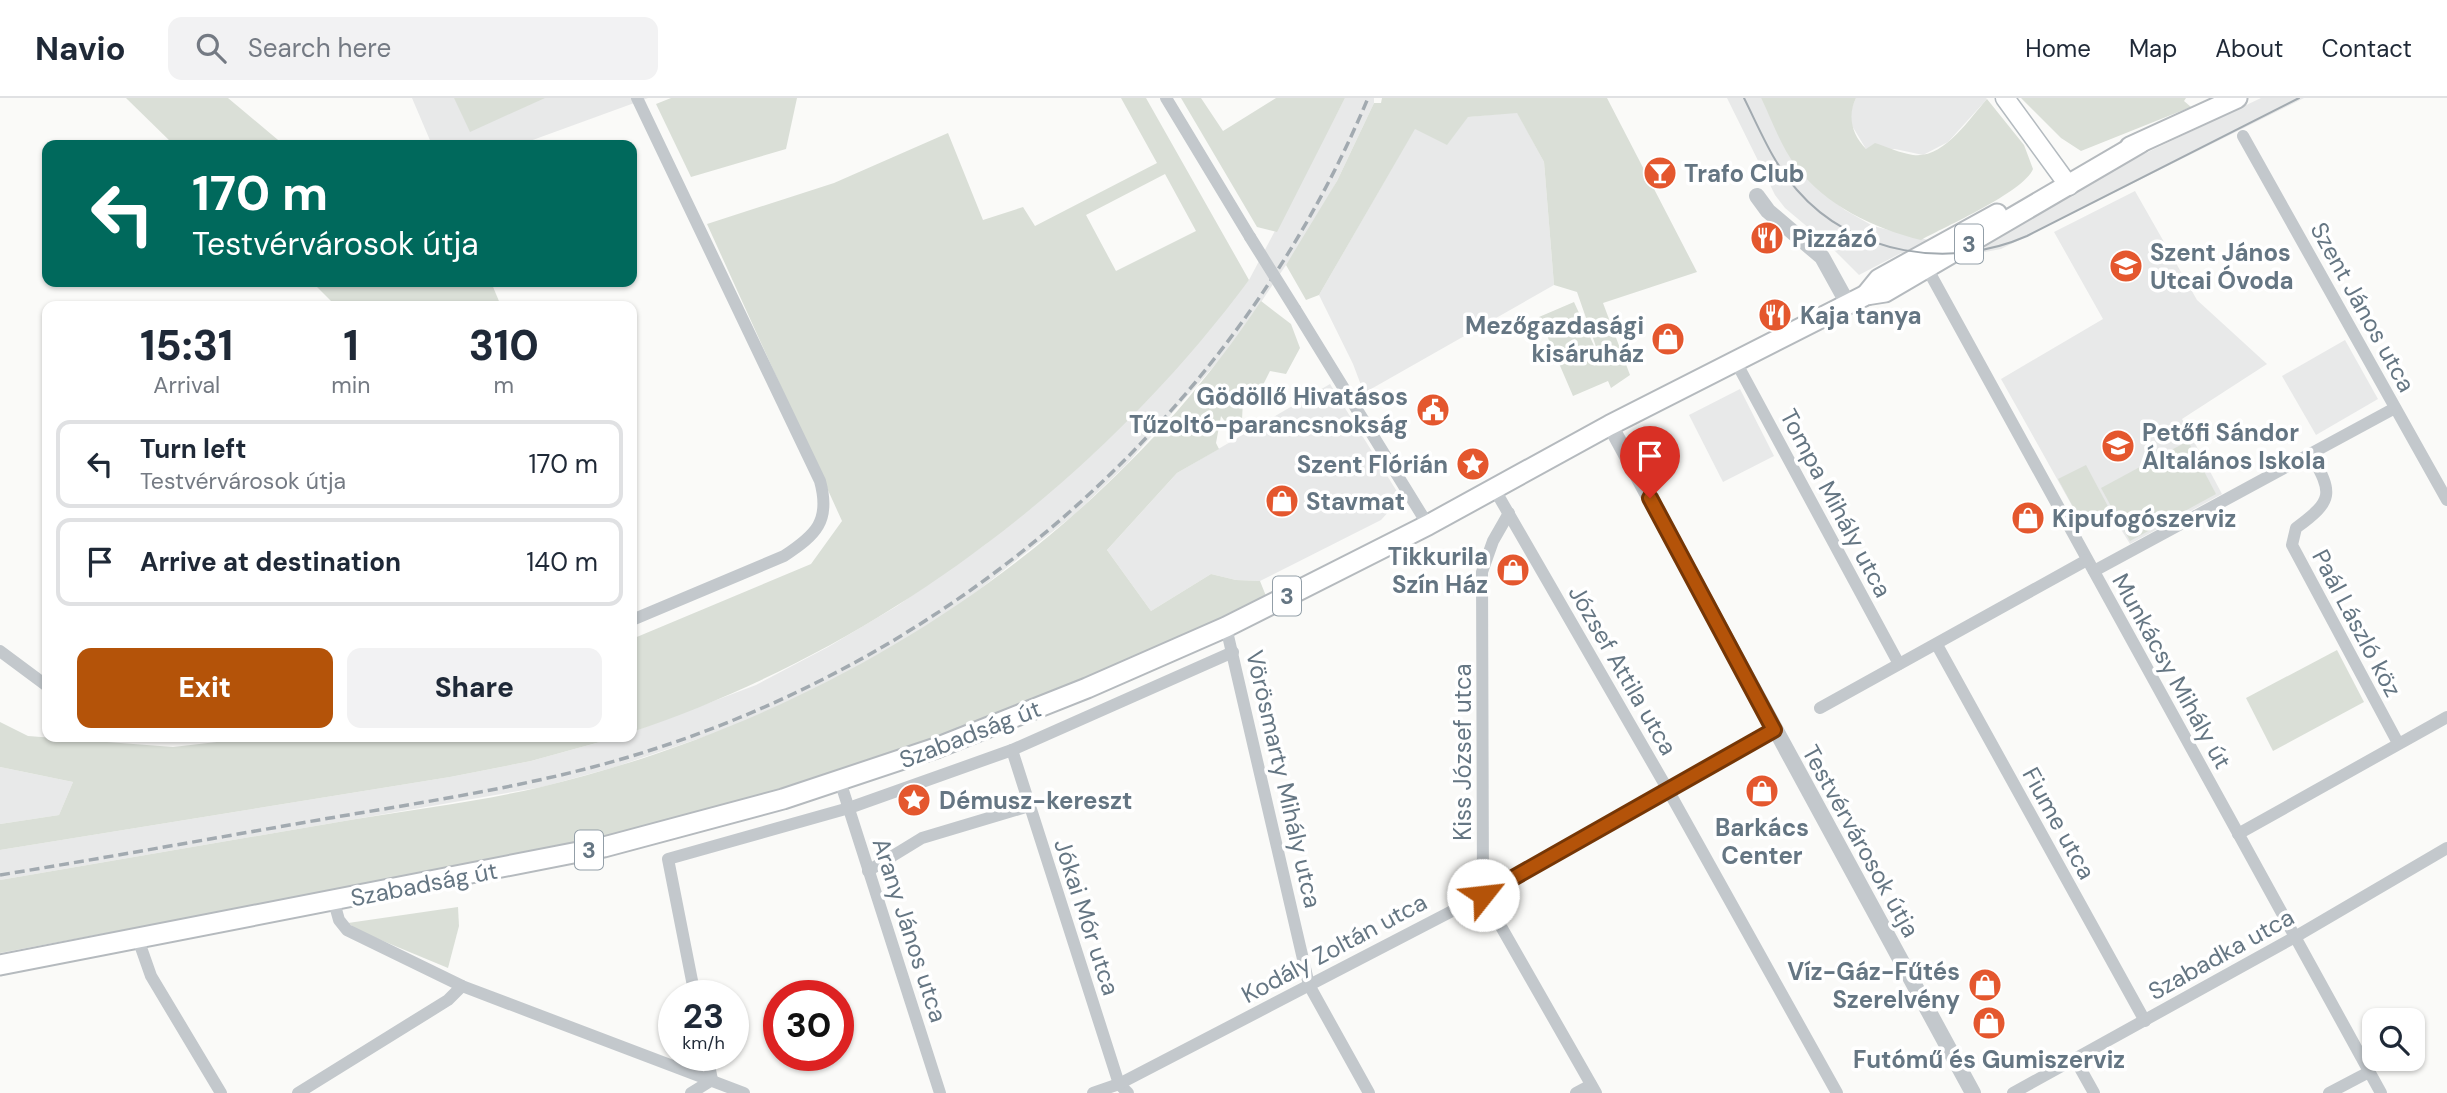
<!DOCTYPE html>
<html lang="en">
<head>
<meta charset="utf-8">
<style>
	body { margin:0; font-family:"DM Sans",sans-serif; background:#f2f2f3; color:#1f2937; height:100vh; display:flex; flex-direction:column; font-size:26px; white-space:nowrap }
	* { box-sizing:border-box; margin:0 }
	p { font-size:23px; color:#747a83 }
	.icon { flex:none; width:38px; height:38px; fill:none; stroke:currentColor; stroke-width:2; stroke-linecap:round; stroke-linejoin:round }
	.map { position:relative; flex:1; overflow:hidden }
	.drawer { position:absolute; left:42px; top:203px; width:595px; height:441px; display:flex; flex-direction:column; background:#fff; border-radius:14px; box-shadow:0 2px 5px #0004 }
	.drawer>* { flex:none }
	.top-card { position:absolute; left:42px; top:42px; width:595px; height:147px; border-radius:14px; box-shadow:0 2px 5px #0004; background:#00695c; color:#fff; overflow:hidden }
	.buttons { position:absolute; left:2362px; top:910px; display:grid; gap:14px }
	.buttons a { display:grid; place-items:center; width:63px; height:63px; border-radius:14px; background:#fff; box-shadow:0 2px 5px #0004; font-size:35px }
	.speed { position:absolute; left:658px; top:882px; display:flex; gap:14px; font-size:35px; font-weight:700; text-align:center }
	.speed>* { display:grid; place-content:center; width:91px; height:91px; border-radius:50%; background:#fff; box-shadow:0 2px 5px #0004; line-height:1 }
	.speed small { font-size:18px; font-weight:400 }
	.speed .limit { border:10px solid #d22; background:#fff; color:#111 }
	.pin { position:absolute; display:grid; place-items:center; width:60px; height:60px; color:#fff; margin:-72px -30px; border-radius:50% 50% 50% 0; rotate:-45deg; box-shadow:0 0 7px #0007 }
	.pin .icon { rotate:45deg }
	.me { position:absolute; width:77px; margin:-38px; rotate:61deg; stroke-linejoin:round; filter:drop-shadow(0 0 5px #0008) }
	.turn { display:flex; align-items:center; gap:24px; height:147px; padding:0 35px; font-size:32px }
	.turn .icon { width:91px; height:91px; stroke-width:2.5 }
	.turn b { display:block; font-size:49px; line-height:60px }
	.eta { display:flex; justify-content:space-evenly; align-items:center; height:119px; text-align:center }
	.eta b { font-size:42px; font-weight:800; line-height:49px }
	.primary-button { display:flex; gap:14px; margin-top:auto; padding:14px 35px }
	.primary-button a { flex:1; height:80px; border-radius:14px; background:#b45309; color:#fff; font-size:28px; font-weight:800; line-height:80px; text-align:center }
	.primary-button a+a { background:#f2f2f3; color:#1f2937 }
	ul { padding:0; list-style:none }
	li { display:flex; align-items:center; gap:21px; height:88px; margin:0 14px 10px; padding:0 21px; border:4px solid #e0e1e3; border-radius:14px }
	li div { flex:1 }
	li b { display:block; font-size:26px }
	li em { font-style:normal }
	header { display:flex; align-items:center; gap:42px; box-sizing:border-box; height:98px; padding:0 35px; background:#fff; border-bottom:2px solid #e0e1e3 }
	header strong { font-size:33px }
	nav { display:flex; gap:38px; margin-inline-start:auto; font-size:24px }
	.search { width:490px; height:63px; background:#f2f2f3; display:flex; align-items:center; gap:18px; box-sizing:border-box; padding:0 24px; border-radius:14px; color:#747a83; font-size:26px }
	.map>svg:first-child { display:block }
	.built { fill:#e8e9e9 }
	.green { fill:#dadfd7; fill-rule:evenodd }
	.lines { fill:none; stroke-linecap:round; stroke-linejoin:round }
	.secondary-casing { stroke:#b3babf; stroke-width:21 }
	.primary-casing { stroke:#b5babe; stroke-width:23 }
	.minor { stroke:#c3c8cc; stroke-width:12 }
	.tertiary { stroke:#c3c8cc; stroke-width:16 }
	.secondary { stroke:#fff; stroke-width:18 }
	.primary { stroke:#fff; stroke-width:19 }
	.tram { stroke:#a2aab0; stroke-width:2 }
	.rail { stroke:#a2aab0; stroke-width:3.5; stroke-dasharray:10 5; stroke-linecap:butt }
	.minor-bridge { stroke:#c3c8cc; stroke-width:12 }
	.route-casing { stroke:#753606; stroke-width:18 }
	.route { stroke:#b45309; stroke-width:12 }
	.labels { text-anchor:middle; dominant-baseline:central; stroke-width:7; stroke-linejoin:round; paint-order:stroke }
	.shield { fill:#fff; stroke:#939fa8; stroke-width:2 }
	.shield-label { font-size:23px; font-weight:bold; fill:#657683 }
	.poi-label { font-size:24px; font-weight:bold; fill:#657683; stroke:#fff; text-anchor:start }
	.street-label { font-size:24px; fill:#657683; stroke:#fff }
</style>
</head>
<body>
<header>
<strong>Navio</strong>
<div class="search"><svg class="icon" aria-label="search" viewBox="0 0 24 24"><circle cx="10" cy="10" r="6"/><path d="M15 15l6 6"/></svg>Search here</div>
<nav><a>Home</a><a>Map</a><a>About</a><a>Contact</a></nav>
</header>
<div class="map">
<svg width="2447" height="995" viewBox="0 0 2447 995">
	<rect width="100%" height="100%" fill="#fafaf8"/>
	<g class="built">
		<path d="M412 0H648L519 47H432Z"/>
		<path d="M1345 0H1374V5L1337 83 1311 130 1230 250 1126 367 1075 416 956 510 921 532 816 592 739 627 615 669 542 689 0 782V752L450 679 531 663 618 639H632V634L756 587 828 549 897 508 986 446 1094 355 1249 182Z"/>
		<path d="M1727 0H1761L1795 67 1817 90 1845 112 1873 128 1936 144 2123 66 2261 0H2304L2001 151 1958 159 1901 155 1859 177 1829 147 1785 110 1775 97Z"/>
		<path d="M1856 0H1986L1987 1 1948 44 1923 57 1895 51H1866L1851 26 1850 14Z"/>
		<path d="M1517 14 1544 64 1554 187 1364 295 1353 266 1319 197 1415 30 1468 19Z"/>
		<path d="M2135 93 2197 202 2267 266 2182 321 2222 396 2130 446 2111 415 2084 429 2001 281 2103 221 2054 134Z"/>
		<path d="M2345 242 2378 301 2316 337 2282 278Z"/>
		<path d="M1330 286 1401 400 1381 422 1260 483 1236 482 1211 476 1151 513 1107 452 1177 375Z"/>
		<path d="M1740 291 1774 358 1723 384 1689 317Z"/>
		<path d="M0 669 73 684 59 717 0 726Z"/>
	</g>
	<g class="green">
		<path d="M126 0H228L284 47H174Z"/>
		<path d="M454 0H545L470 34Z"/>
		<path d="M671 0H797L786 51 691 79 656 6Z"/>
		<path d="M1121 0H1146L1249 182C1096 388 876 552 632 634V541L811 466 842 423 707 126 834 85 948 35 983 122 1023 109 1035 128 1157 65ZM1165 76 1196 133 1116 173 1086 117Z"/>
		<path d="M1181 0H1201L1223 33 1276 0H1345L1277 134 1257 129Z"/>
		<path d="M1382 0H1607L1697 174 1603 205 1630 277 1611 290 1608 283 1573 298 1539 219 1574 204 1601 263 1577 194 1554 187 1544 64 1517 15 1468 19 1447 47 1415 31 1319 197 1306 202 1286 167 1337 83 1374 5H1381Z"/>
		<path d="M1761 0H1856C1847 18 1852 37 1866 51L1875 45C1887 49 1900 55 1913 57 1944 61 1969 21 1987 1L2024 47 2033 71C2024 94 1944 129 1921 142 1873 130 1826 108 1796 68 1781 49 1772 22 1761 0Z"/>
		<path d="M2021 0H2186L2184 3 2191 9 2081 53 2061 40Z"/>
		<path d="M312 184H491L501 208H336Z"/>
		<path d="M1261 203 1291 226 1300 250 1286 276 1270 273 1262 289 1243 302 1242 322 1229 329 1221 318 1216 345 1219 351 1177 375 1107 452 1151 513 1211 476 1236 482 1260 483 1266 498 1131 566 866 667 674 726 366 791 326 794 0 855V782C119 762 237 741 356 721 418 711 481 703 541 689 829 620 1096 452 1261 203Z"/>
		<path d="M2188 343 2216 396 2130 443 2101 390Z"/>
		<path d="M2086 367 2111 414 2084 429 2058 381Z"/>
		<path d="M2337 552 2364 604 2273 653 2246 600Z"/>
		<path d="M0 624 28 638 173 649 261 639H618L531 663 450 679 0 752V726L59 717 73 684 0 669Z"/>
		<path d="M458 809 459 828 448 870 359 833 348 825Z"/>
	</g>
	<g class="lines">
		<defs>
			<path id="secondary" d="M2005 0 2069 88"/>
			<g id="primary">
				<path d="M2130 49 2237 0"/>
				<path d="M1866 197 1879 181 1997 116"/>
				<path d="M0 867 604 749 783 701 936 650 1087 590 1226 529 1428 427 1610 327 1866 197 1885 194 2140 45"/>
			</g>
		</defs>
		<use href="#secondary" class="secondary-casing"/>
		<use href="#primary" class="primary-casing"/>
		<g class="minor">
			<path d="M1166 0 1250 139"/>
			<path d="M2243 38 2447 402"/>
			<path d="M1927 170 2381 995"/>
			<path d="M1295 211 1428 427"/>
			<path d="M1736 264 1899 566"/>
			<path d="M2311 356C2333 396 2334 402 2296 430L2292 447 2398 645"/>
			<path d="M1495 392 1668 692 1837 995"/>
			<path d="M1509 415 1493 443 1482 474 1483 797 1596 995"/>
			<path d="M2094 473 2395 310"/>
			<path d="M632 522 784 458C816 437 831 423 820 383L637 0"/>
			<path d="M1226 529 1309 887 1369 995"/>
			<path d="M1937 547 2145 923"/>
			<path d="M0 553 47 588"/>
			<path d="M1820 610 2087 462"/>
			<path d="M1012 652 1119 986 1128 995"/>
			<path d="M840 683 940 995"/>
			<path d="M2238 736 2447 619"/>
			<path d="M868 773 922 740 1029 708"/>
			<path d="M334 804 339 822 347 832 462 888 744 995"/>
			<path d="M138 841 151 878 221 995"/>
			<path d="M695 898 668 761 849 710 1012 652 1233 554"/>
			<path d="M707 957 712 982"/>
			<path d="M2075 961 2094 995"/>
			<path d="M298 995 448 902 462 888"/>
			<path d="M691 995 712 982"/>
			<path d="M1093 995 1119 986 1483 797 1774 632"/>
			<path d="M1576 995 1591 987"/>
			<path d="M2013 995 2295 839 2447 750"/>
			<path d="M2329 995 2369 974"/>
		</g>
		<g class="tertiary">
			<path d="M1757 98 1768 113 1822 159 1848 206"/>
			<path d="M1610 327 1973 995"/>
		</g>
		<use href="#secondary" class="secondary"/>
		<use href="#primary" class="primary"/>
		<path class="tram" d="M1744 0C1760 32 1773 65 1797 92 1853 157 1950 172 2027 138L2299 0"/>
		<path class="rail" d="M0 777C110 759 220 739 330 720 436 702 545 686 648 653 969 551 1238 311 1368 0"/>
		<path class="minor-bridge" d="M1250 139 1295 211"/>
	</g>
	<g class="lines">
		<defs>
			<path id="route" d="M1483 797 1774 632 1650 400"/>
		</defs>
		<use href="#route" class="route-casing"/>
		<use href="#route" class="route"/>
	</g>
	<defs>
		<symbol id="bar-disc" viewBox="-11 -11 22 22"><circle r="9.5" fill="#e4572e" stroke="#fff"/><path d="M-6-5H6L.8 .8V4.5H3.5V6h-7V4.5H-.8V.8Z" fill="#fff"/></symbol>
		<symbol id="restaurant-disc" viewBox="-11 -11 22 22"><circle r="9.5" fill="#e4572e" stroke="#fff"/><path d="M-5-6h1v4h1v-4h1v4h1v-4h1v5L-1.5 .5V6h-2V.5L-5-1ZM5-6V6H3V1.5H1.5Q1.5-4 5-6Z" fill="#fff"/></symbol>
		<symbol id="school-disc" viewBox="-11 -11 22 22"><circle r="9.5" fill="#e4572e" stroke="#fff"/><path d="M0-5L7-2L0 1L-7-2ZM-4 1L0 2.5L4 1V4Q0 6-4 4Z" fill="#fff"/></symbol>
		<symbol id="shop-disc" viewBox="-11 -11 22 22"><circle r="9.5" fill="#e4572e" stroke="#fff"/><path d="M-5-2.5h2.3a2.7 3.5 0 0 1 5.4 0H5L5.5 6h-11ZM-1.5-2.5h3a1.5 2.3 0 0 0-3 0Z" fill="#fff"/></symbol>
		<symbol id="civic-disc" viewBox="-11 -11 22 22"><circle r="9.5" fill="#e4572e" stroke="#fff"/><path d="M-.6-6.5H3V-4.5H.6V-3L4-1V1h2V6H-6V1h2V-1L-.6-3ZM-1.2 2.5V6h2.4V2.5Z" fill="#fff"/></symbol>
		<symbol id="sight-disc" viewBox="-11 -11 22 22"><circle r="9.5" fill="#e4572e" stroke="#fff"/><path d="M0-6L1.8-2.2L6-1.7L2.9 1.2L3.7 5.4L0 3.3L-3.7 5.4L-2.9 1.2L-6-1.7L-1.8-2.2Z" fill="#fff"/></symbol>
	</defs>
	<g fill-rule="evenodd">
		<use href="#bar-disc" x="1641" y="56" width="38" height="38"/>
		<use href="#restaurant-disc" x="1748" y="121" width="38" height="38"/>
		<use href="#school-disc" x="2107" y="149" width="38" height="38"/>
		<use href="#restaurant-disc" x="1756" y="198" width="38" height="38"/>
		<use href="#shop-disc" x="1649" y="222" width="38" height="38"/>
		<use href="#civic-disc" x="1414" y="293" width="38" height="38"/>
		<use href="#school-disc" x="2099" y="329" width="38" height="38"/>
		<use href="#sight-disc" x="1454" y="347" width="38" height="38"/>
		<use href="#shop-disc" x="1263" y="384" width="38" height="38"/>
		<use href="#shop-disc" x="2009" y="401" width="38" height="38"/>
		<use href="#shop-disc" x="1494" y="453" width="38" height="38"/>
		<use href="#shop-disc" x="1743" y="674" width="38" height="38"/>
		<use href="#sight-disc" x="895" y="683" width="38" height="38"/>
		<use href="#shop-disc" x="1966" y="868" width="38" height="38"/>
		<use href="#shop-disc" x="1970" y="906" width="38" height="38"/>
	</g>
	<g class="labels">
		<g class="shield">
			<rect x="1955" y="126.5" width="28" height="39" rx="5"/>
			<rect x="1273" y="478.5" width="28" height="39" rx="5"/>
			<rect x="575" y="732.5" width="28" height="39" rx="5"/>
		</g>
		<g class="shield-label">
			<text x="1969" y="146">3</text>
			<text x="1287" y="498">3</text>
			<text x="589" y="752">3</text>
		</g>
		<g class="poi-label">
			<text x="1684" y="75">Trafo Club</text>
			<text x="1792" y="140">Pizzázó</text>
			<text x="2150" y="154">Szent János<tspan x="2150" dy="28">Utcai Óvoda</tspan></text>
			<text x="1800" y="217">Kaja tanya</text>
			<text x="1644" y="227" text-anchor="end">Mezőgazdasági<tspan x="1644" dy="28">kisáruház</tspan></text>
			<text x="1408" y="298" text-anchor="end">Gödöllő Hivatásos<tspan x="1408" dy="28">Tűzoltó-parancsnokság</tspan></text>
			<text x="2142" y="334">Petőfi Sándor<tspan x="2142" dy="28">Általános Iskola</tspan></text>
			<text x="1448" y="366" text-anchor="end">Szent Flórián</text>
			<text x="1306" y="403">Stavmat</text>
			<text x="2052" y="420">Kipufogószerviz</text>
			<text x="1488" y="458" text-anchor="end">Tikkurila<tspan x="1488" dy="28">Szín Ház</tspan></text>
			<text x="939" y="702">Démusz-kereszt</text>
			<text x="1762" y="729" text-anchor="middle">Barkács<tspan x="1762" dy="28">Center</tspan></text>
			<text x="1960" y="873" text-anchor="end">Víz-Gáz-Fűtés<tspan x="1960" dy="28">Szerelvény</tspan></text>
			<text x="1989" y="961" text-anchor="middle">Futómű és Gumiszerviz</text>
		</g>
		<g class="street-label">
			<text transform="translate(2363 209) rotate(61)">Szent János utca</text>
			<text transform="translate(1836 405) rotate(62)">Tompa Mihály utca</text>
			<text transform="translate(2357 525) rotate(62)">Paál László köz</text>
			<text transform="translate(1623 572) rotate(60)">József Attila utca</text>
			<text transform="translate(2172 573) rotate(61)">Munkácsy Mihály út</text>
			<text transform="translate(970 636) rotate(-21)">Szabadság út</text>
			<text transform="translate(1462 654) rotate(-90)">Kiss József utca</text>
			<text transform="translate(1284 681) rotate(77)">Vörösmarty Mihály utca</text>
			<text transform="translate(2059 725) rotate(61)">Fiume utca</text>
			<text transform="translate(1861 743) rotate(61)">Testvérvárosok útja</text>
			<text transform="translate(424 786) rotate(-11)">Szabadság út</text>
			<text transform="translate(1087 819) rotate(72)">Jókai Mór utca</text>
			<text transform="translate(910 832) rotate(72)">Arany János utca</text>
			<text transform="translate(1334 850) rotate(-28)">Kodály Zoltán utca</text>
			<text transform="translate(2221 856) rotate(-29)">Szabadka utca</text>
		</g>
	</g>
</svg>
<div class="buttons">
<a><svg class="icon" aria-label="search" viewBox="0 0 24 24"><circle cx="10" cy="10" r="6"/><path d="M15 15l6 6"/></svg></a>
</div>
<div class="speed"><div>23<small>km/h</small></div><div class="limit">30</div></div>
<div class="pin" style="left:1650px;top:400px;background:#d93025"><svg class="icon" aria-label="arrive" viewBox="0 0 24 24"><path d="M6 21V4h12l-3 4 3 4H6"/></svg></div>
<svg class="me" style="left:1483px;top:797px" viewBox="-20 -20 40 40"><circle r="19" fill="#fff"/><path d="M0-13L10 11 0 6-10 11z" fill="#b45309"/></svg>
<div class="top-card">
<div class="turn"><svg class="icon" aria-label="left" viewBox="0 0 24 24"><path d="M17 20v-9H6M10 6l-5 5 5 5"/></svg><div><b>170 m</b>Testvérvárosok útja</div></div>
</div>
<section class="drawer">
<div class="eta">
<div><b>15:31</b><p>Arrival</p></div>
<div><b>1</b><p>min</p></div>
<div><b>310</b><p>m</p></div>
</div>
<ul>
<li><svg class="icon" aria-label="left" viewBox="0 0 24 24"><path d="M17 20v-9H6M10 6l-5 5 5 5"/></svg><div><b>Turn left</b><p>Testvérvárosok útja</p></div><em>170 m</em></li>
<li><svg class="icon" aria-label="arrive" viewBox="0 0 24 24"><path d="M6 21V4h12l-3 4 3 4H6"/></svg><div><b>Arrive at destination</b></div><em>140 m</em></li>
</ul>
<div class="primary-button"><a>Exit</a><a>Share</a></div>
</section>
</div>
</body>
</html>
